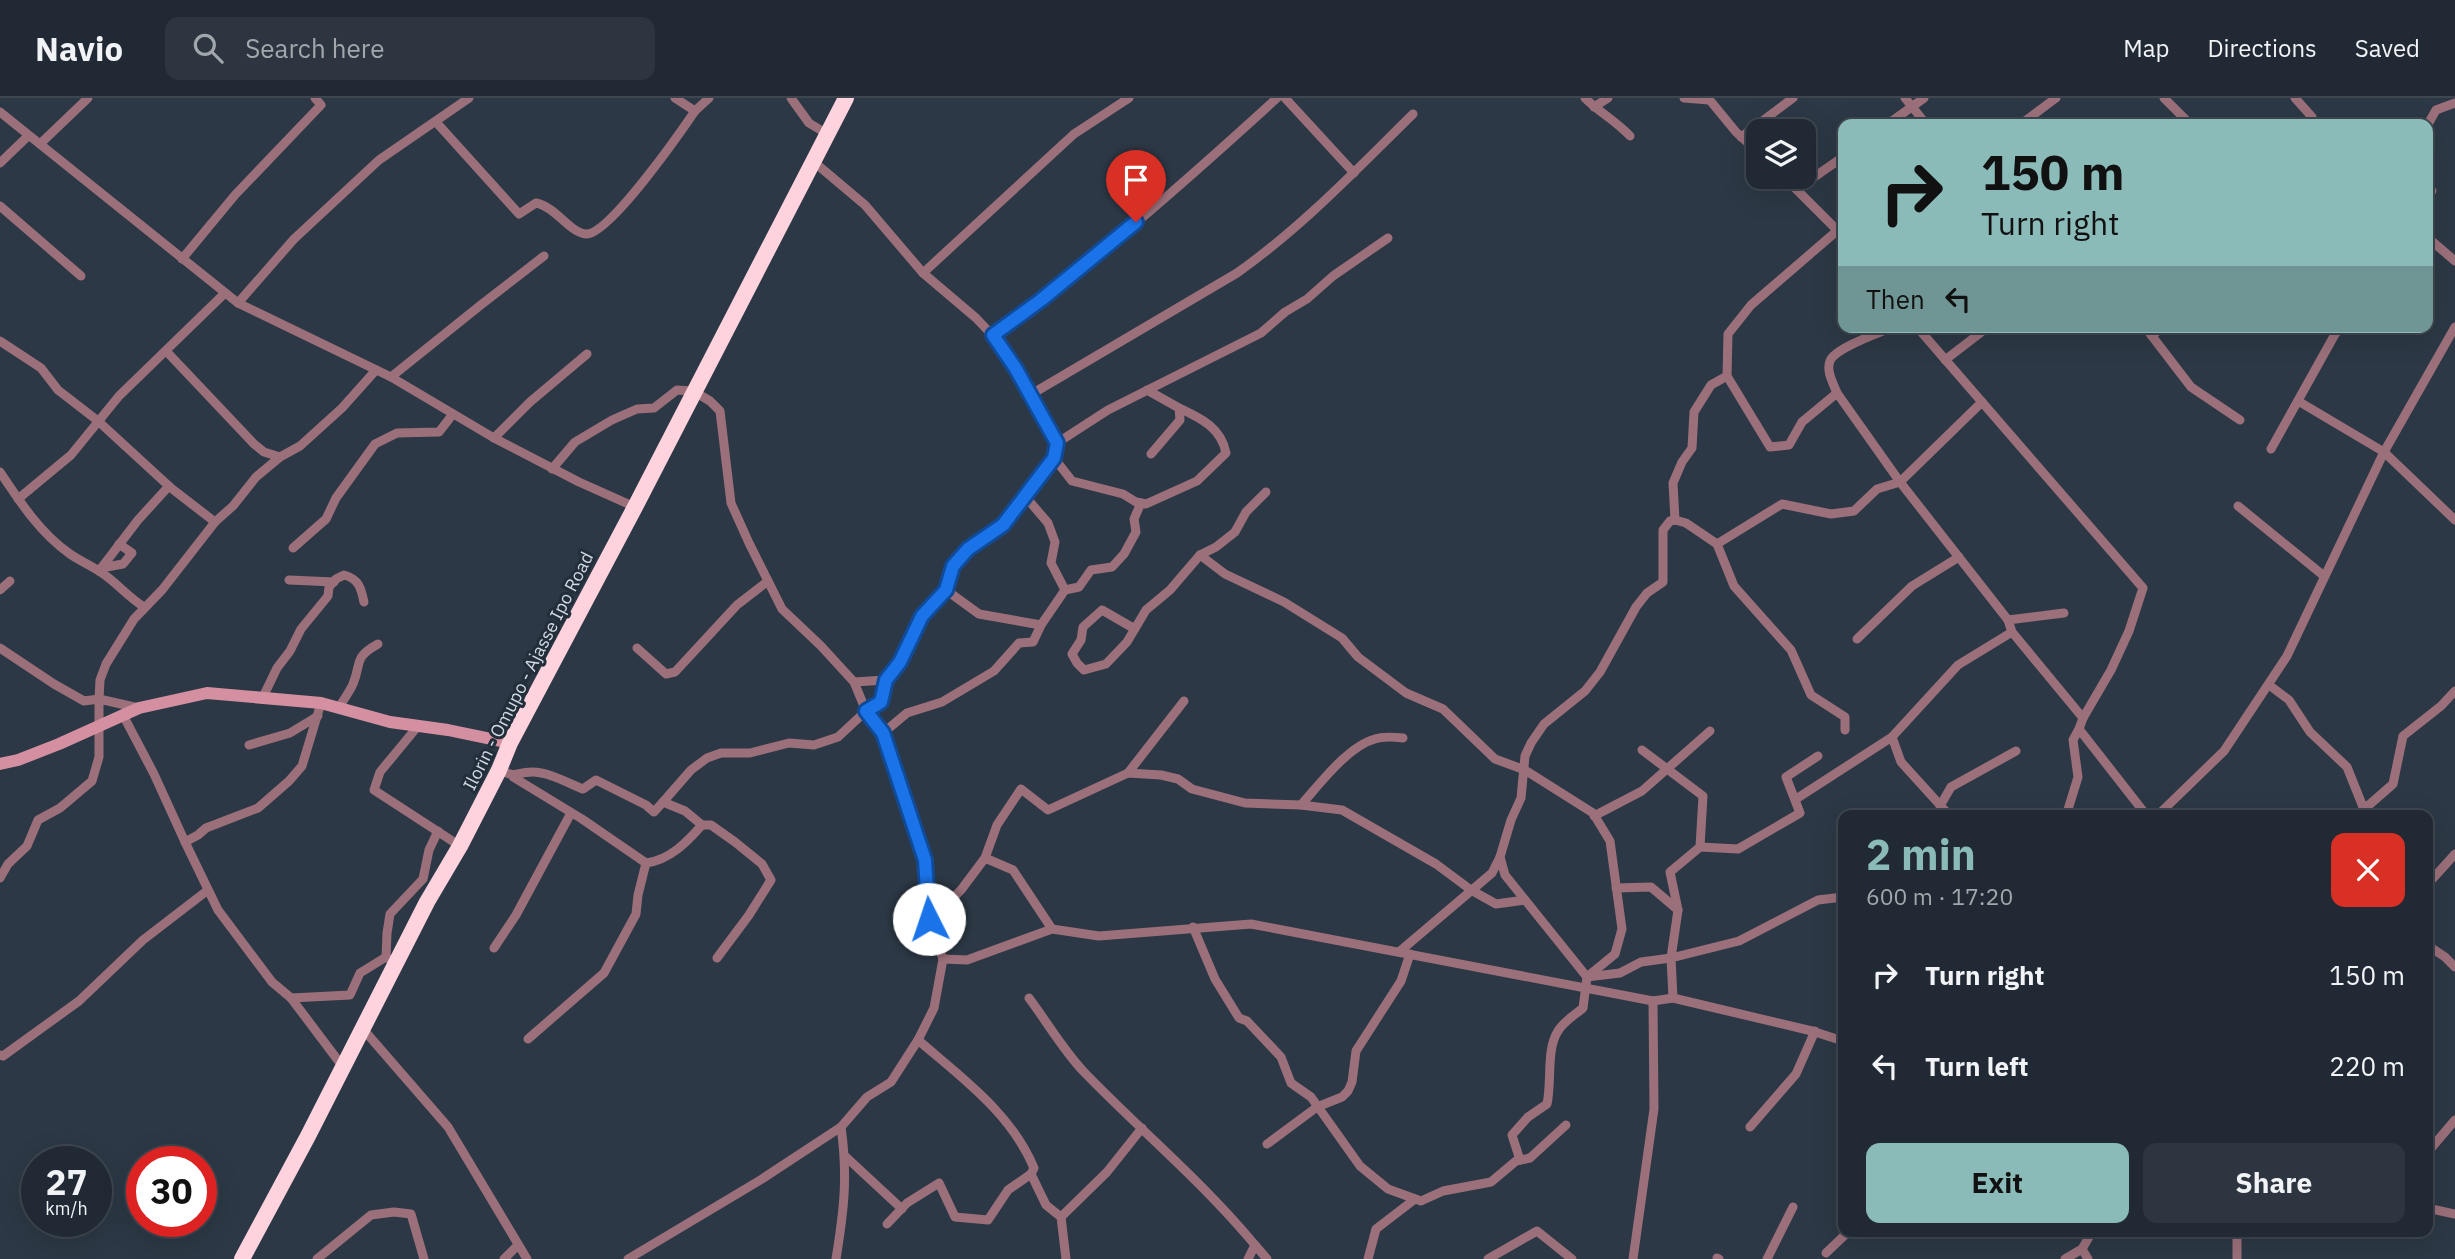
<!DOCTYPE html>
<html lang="en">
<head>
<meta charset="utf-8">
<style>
	body { margin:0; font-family:"IBM Plex Sans",sans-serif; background:#2d3640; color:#f1f3f6; height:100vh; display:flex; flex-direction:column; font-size:26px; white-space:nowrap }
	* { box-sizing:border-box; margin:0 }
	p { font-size:23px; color:#a2a7ac }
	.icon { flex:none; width:38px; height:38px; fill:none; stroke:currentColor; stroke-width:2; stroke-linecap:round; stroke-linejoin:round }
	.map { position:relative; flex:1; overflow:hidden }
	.details { position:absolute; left:1838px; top:712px; width:595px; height:427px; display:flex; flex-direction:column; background:#212a34; border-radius:14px; box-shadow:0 7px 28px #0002,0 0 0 2px #3e464f }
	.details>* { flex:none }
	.hud { position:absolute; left:1838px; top:21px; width:595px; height:214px; border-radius:14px; box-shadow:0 7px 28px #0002,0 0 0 2px #3e464f; background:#8bbbb9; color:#111; overflow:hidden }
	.controls { position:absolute; left:1746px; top:21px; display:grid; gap:14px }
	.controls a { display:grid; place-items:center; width:70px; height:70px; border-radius:14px; background:#212a34; box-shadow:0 7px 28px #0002,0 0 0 2px #3e464f; font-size:35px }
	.speed { position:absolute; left:21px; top:1048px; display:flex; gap:14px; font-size:35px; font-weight:700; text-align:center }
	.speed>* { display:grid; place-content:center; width:91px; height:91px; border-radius:50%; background:#212a34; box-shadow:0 7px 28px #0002,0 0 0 2px #3e464f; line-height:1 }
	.speed small { font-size:18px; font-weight:400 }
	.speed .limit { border:10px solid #d22; background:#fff; color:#111 }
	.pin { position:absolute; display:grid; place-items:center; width:60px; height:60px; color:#fff; margin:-72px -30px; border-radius:50% 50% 50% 0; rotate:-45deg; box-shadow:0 0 7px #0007 }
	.pin .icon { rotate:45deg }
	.me { position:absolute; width:77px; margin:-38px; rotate:356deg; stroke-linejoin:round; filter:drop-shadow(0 0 5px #0008) }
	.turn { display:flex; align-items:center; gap:24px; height:147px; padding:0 28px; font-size:32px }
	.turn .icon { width:91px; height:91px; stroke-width:2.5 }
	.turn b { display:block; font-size:49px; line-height:60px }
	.then { display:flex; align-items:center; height:66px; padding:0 28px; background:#0003; gap:14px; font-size:26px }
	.round { display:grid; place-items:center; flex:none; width:74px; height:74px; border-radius:14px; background:#2d3640 }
	.summary { display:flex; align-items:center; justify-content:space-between; height:119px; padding:0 28px }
	h1 { font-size:42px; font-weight:700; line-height:52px; color:#8bbbb9 }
	.action { display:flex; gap:14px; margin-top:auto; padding:14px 28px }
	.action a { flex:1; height:80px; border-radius:14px; background:#8bbbb9; color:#111; font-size:28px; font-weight:700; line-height:80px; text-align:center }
	.action a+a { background:#2d3640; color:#f1f3f6 }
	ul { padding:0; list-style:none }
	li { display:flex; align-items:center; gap:21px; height:91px; padding:0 28px }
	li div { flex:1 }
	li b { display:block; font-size:26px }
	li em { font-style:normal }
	header { display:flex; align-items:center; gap:42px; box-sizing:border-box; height:98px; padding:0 35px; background:#212a34; border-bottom:2px solid #3e464f }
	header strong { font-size:33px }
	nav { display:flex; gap:38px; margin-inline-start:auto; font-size:24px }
	.search { width:490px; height:63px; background:#2d3640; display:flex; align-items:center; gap:18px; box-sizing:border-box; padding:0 24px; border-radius:14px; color:#a2a7ac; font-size:26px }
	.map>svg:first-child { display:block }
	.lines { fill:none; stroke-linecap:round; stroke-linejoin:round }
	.street { stroke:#9b707a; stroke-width:9 }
	.secondary { stroke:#d490a0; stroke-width:12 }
	.highway { stroke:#fed3dd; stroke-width:16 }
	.route-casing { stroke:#114b97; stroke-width:18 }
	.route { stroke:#1a73e8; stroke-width:12 }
	.labels { text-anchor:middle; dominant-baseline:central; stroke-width:6; stroke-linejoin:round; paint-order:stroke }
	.street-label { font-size:18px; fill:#d2d9e2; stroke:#232e3b }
</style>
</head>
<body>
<header>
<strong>Navio</strong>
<div class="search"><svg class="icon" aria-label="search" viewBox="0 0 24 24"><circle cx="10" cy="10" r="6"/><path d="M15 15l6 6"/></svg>Search here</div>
<nav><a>Map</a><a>Directions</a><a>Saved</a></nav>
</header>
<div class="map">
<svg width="2455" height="1161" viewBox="0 0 2455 1161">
	<rect width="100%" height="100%" fill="#2c3845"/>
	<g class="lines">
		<g class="street">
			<path d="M675 0 695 13 709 0"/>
			<path d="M791 0 809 25 827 36"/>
			<path d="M1285 0 1354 75"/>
			<path d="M1585 0C1599 14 1616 23 1630 38"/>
			<path d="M1684 0 1709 2"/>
			<path d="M1708 0 1736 34 1759 55"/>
			<path d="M1905 0 1926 26"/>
			<path d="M2164 0 2190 26"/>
			<path d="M2295 0 2312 19 2314 26"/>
			<path d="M1594 9 1608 0"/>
			<path d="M0 14 238 205 391 279 494 340 579 384 635 409"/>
			<path d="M436 24 519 116 536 105C556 109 570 135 586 136 609 137 680 35 695 13"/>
			<path d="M1888 26 1924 0"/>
			<path d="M2021 26 2056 0"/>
			<path d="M2427 28 2436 12 2455 5"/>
			<path d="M1741 39 1793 0"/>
			<path d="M40 46 88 0"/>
			<path d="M814 64 865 107 923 175 976 220 993 238 1016 271 1057 345 1054 360 1072 383 1123 396 1136 404 1146 406 1197 383 1226 355C1221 329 1200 320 1179 310"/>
			<path d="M0 65 28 38"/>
			<path d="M1784 79 1843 138"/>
			<path d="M1797 91 1843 59"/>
			<path d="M2427 97 2432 93"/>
			<path d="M0 108 81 178"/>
			<path d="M2427 139 2455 163"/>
			<path d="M182 161 235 97 321 7 315 0"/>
			<path d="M923 175 1074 36 1129 0"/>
			<path d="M238 205 294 141 379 62 469 0"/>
			<path d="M1893 229C1879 235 1835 250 1830 263 1826 273 1833 285 1837 295L1900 384 2008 522"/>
			<path d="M1917 229 2143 490 2129 533 2111 572 2083 620"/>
			<path d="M2145 229 2191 289 2240 322"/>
			<path d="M2326 229 2336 235"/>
			<path d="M993 238C1093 165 1186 83 1277 0"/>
			<path d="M2152 238 2162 229"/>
			<path d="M0 243 41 270 58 292 98 323 171 390 215 424"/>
			<path d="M167 254 254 346 264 354 280 359"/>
			<path d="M1945 262 1988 229"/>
			<path d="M1727 278 1770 349 1789 347 1802 324 1837 295"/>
			<path d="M391 279 482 206 544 158"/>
			<path d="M1147 292 1179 310 1180 322 1151 356"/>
			<path d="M1030 297 1237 175C1302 129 1356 72 1413 16"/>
			<path d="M2298 303 2384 354 2455 422"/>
			<path d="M494 340 530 304 587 256"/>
			<path d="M1057 345 1108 312 1261 235 1285 214 1307 201 1333 178 1388 140"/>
			<path d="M2271 351 2339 229"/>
			<path d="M552 371 575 344 612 322 637 311 654 310 677 292 693 293 710 303 720 313 731 405 749 445 782 511 821 548 854 584 866 613 883 635 925 762 929 821 943 861 934 910 918 942 891 984 867 999 841 1029 762 1081 628 1161"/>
			<path d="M0 374C20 404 40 435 70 456 80 463 92 468 102 475 117 485 128 499 144 509"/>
			<path d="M1024 397 1048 425 1055 444 1051 465 1065 492"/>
			<path d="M18 401 71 357 119 298 225 195"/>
			<path d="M2238 408 2324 478"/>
			<path d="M1675 422 1686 425 1717 446 1734 488 1791 552 1811 597 1845 619V632"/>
			<path d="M1717 446 1782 406 1831 416 1854 413 1877 391 1900 384 1982 304"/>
			<path d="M293 450 326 421 336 400 375 346 397 335 439 334 453 316"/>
			<path d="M1200 457 1225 476 1284 504 1342 540 1358 559 1406 595 1443 611 1495 661 1525 672 1593 715 1610 743 1622 831 1615 856 1587 879 1505 777 1500 759"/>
			<path d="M101 470 123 466 132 455 119 446"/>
			<path d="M99 473 138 422 169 388"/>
			<path d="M289 482 334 484"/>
			<path d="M0 492 10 483"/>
			<path d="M946 492 979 516 1041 527 1065 492 1079 489 1091 472 1112 469 1124 456 1136 434 1134 421 1141 405"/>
			<path d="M2064 515 2008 522 2012 534 2083 620 2079 631 2147 718"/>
			<path d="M1135 531 1102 512 1083 529 1081 542 1072 556 1077 565 1084 572 1106 566 1127 544 1146 512 1170 492 1200 457 1216 449 1235 434 1246 414 1266 394"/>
			<path d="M1857 541 1912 488 1959 459"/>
			<path d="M0 550 54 586 84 603 99 601 100 582 106 566 134 521 162 492 215 424 233 408 256 379 280 359 300 348 342 310 376 272"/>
			<path d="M637 550 666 576 675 574 737 507 768 483"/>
			<path d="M854 584 886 582"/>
			<path d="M2269 587 2289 602 2310 634 2347 669 2363 709 2369 707 2393 686 2403 638 2441 608 2455 593"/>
			<path d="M263 599 277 570 290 553 301 531 328 498 329 489 336 481 344 477C359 481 361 490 364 504"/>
			<path d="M339 610C343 602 349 595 353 586 362 564 353 560 378 546"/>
			<path d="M123 617 154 676 185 744 198 737 206 730 258 710 289 683 302 668 321 605"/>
			<path d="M418 628 380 674 374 692 460 748"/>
			<path d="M883 635 907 615 942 604 994 573 1019 545 1033 544 1041 527"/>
			<path d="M1892 639 1901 664 1950 718"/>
			<path d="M249 647 290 635 318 618"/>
			<path d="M1642 652 1703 698 1700 749 1670 774 1678 812"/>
			<path d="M499 672C520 681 514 674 532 674 549 674 568 685 583 691L596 682 646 707 654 714 663 704 685 713 702 727H711L735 744 762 766 771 782 749 817 717 860"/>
			<path d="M1128 675 1184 603"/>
			<path d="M513 679 582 721 646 765C670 762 687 744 702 727"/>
			<path d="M1796 701 1892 639 1958 567 2012 534"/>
			<path d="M663 704 691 672 707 660 721 655H750L789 645 814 647 838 639 866 613 882 604 886 582 900 563 922 518 946 492 953 468 968 451 1003 427 1054 360"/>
			<path d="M1301 707C1319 687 1348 648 1375 641 1383 638 1394 639 1403 640"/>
			<path d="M1940 708 1951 689 2016 653"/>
			<path d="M1594 718 1642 693 1710 633"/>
			<path d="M2066 718 2078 679 2073 642 2079 631"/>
			<path d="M2157 718 2224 653 2287 558 2384 354 2455 229"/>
			<path d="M185 744 218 812 272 884 291 900 343 969"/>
			<path d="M1700 749 1738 751 1800 715 1786 679 1818 658"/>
			<path d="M985 760 1013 772 1052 831"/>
			<path d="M0 780 8 766 27 748 38 722 60 710 92 683 99 659V601L139 610"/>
			<path d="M2427 787 2455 756"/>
			<path d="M1616 790 1651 789 1678 812 1671 860 1673 900"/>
			<path d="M928 806 949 804 961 792 985 760 997 727 1021 691 1048 712 1128 675 1161 677 1178 681 1192 691 1245 705 1301 707 1342 712 1436 766 1471 792 1496 806 1525 802"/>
			<path d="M1193 829 1215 881 1239 920 1247 923 1281 959 1291 985 1311 999 1360 1068 1388 1091 1421 1103 1443 1093 1491 1084 1516 1063 1530 1060 1566 1027"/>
			<path d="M2427 847 2445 859 2455 869"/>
			<path d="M494 850 516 817 571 715"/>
			<path d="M1399 854 1492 775 1500 759 1511 722 1521 700 1525 658 1531 645 1544 626 1585 593 1600 574 1636 509 1647 495 1663 484V432L1670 423 1675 422 1673 385 1682 364 1692 350 1694 314 1711 287 1727 278 1728 236 1751 207 1838 132"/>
			<path d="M386 859 387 835 390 816 423 781 429 752 438 733"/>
			<path d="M943 861 967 862 1052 831 1099 838 1251 826 1653 903 1673 900 1812 933 1843 943"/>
			<path d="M291 900 350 897 360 875 386 859 389 861"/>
			<path d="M1029 900C1047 924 1063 952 1084 974 1140 1032 1203 1084 1255 1147L1248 1161"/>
			<path d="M363 931 448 1029 527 1161"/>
			<path d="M528 941 604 875 636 816 638 797 646 765"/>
			<path d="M918 942C962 980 1011 1015 1034 1070L1031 1076 1046 1107 1061 1119 1066 1161"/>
			<path d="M0 957 3 958 79 903 143 842 208 792"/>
			<path d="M1750 1029 1796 976 1815 933"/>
			<path d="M1267 1046 1317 1009 1342 999 1348 993 1352 984 1356 953 1401 883 1410 856"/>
			<path d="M2427 1055 2455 1022"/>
			<path d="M846 1059 902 1111"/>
			<path d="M1520 1062 1512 1037 1528 1019 1547 1006C1552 984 1546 951 1558 933 1563 924 1576 916 1583 910L1587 879 1620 875 1641 864 1671 860 1739 843 1818 802 1843 799"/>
			<path d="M2427 1110 2455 1116"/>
			<path d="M1061 1119 1107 1074 1142 1030"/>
			<path d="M887 1126 907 1105 939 1085 955 1119 988 1122 1008 1092 1031 1076"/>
			<path d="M2237 1134V1161"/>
			<path d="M1255 1147 1267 1161"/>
			<path d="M2082 1151 2088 1161"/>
			<path d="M1826 1155 1848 1134"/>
			<path d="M1717 1160 1719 1161"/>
			<path d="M317 1161 371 1117 394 1114 411 1116 424 1161"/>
			<path d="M504 1161 518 1147"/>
			<path d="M836 1161C844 1112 848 1078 841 1029"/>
			<path d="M1368 1161 1376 1131 1415 1101"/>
			<path d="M1488 1161 1537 1133 1572 1161"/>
			<path d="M1633 1161 1654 1011 1653 903"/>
			<path d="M1767 1161 1793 1109"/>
			<path d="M2065 1161 2082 1151 2092 1134"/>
		</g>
		<path class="secondary" d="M0 666 18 662 59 646 139 610 207 595 321 605 390 624 448 632 510 645"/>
		<path class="highway" d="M242 1161 308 1038 427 804 460 748 499 672 510 645 635 409 846 0"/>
	</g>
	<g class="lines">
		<defs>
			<path id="route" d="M929 821 925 762 883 635 866 613 881 604 886 582 900 564 922 518 946 492 953 468 968 451 1003 427 1054 360 1057 345 1016 271 993 237 1041 202 1136 124"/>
		</defs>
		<use href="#route" class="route-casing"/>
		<use href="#route" class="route"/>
	</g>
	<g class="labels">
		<g class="street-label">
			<text transform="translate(528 573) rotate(-63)">Ilorin - Omupo - Ajasse Ipo Road</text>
		</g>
	</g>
</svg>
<div class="controls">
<a><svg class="icon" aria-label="layers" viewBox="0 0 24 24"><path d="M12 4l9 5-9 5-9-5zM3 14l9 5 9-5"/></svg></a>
</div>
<div class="speed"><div>27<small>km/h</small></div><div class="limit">30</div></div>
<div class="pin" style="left:1136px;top:124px;background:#d93025"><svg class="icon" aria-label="arrive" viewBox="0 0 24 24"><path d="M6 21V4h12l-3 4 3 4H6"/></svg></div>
<svg class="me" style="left:929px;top:821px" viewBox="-20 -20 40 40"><circle r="19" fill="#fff"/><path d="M0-13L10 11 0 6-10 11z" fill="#1a73e8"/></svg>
<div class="hud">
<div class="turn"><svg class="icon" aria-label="right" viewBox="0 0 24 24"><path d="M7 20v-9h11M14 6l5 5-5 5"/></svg><div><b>150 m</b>Turn right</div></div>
<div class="then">Then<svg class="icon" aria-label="left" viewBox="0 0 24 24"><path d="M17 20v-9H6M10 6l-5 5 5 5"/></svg></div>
</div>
<section class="details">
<div class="summary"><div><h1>2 min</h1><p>600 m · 17:20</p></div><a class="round" style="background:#d93025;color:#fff"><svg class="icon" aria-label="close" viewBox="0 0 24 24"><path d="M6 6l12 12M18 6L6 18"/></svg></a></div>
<ul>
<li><svg class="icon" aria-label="right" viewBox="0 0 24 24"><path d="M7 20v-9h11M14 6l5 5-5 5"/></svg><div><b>Turn right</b></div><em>150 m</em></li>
<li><svg class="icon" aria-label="left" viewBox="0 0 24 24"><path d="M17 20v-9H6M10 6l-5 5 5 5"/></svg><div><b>Turn left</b></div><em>220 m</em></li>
</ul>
<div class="action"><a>Exit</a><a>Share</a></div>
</section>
</div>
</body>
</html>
